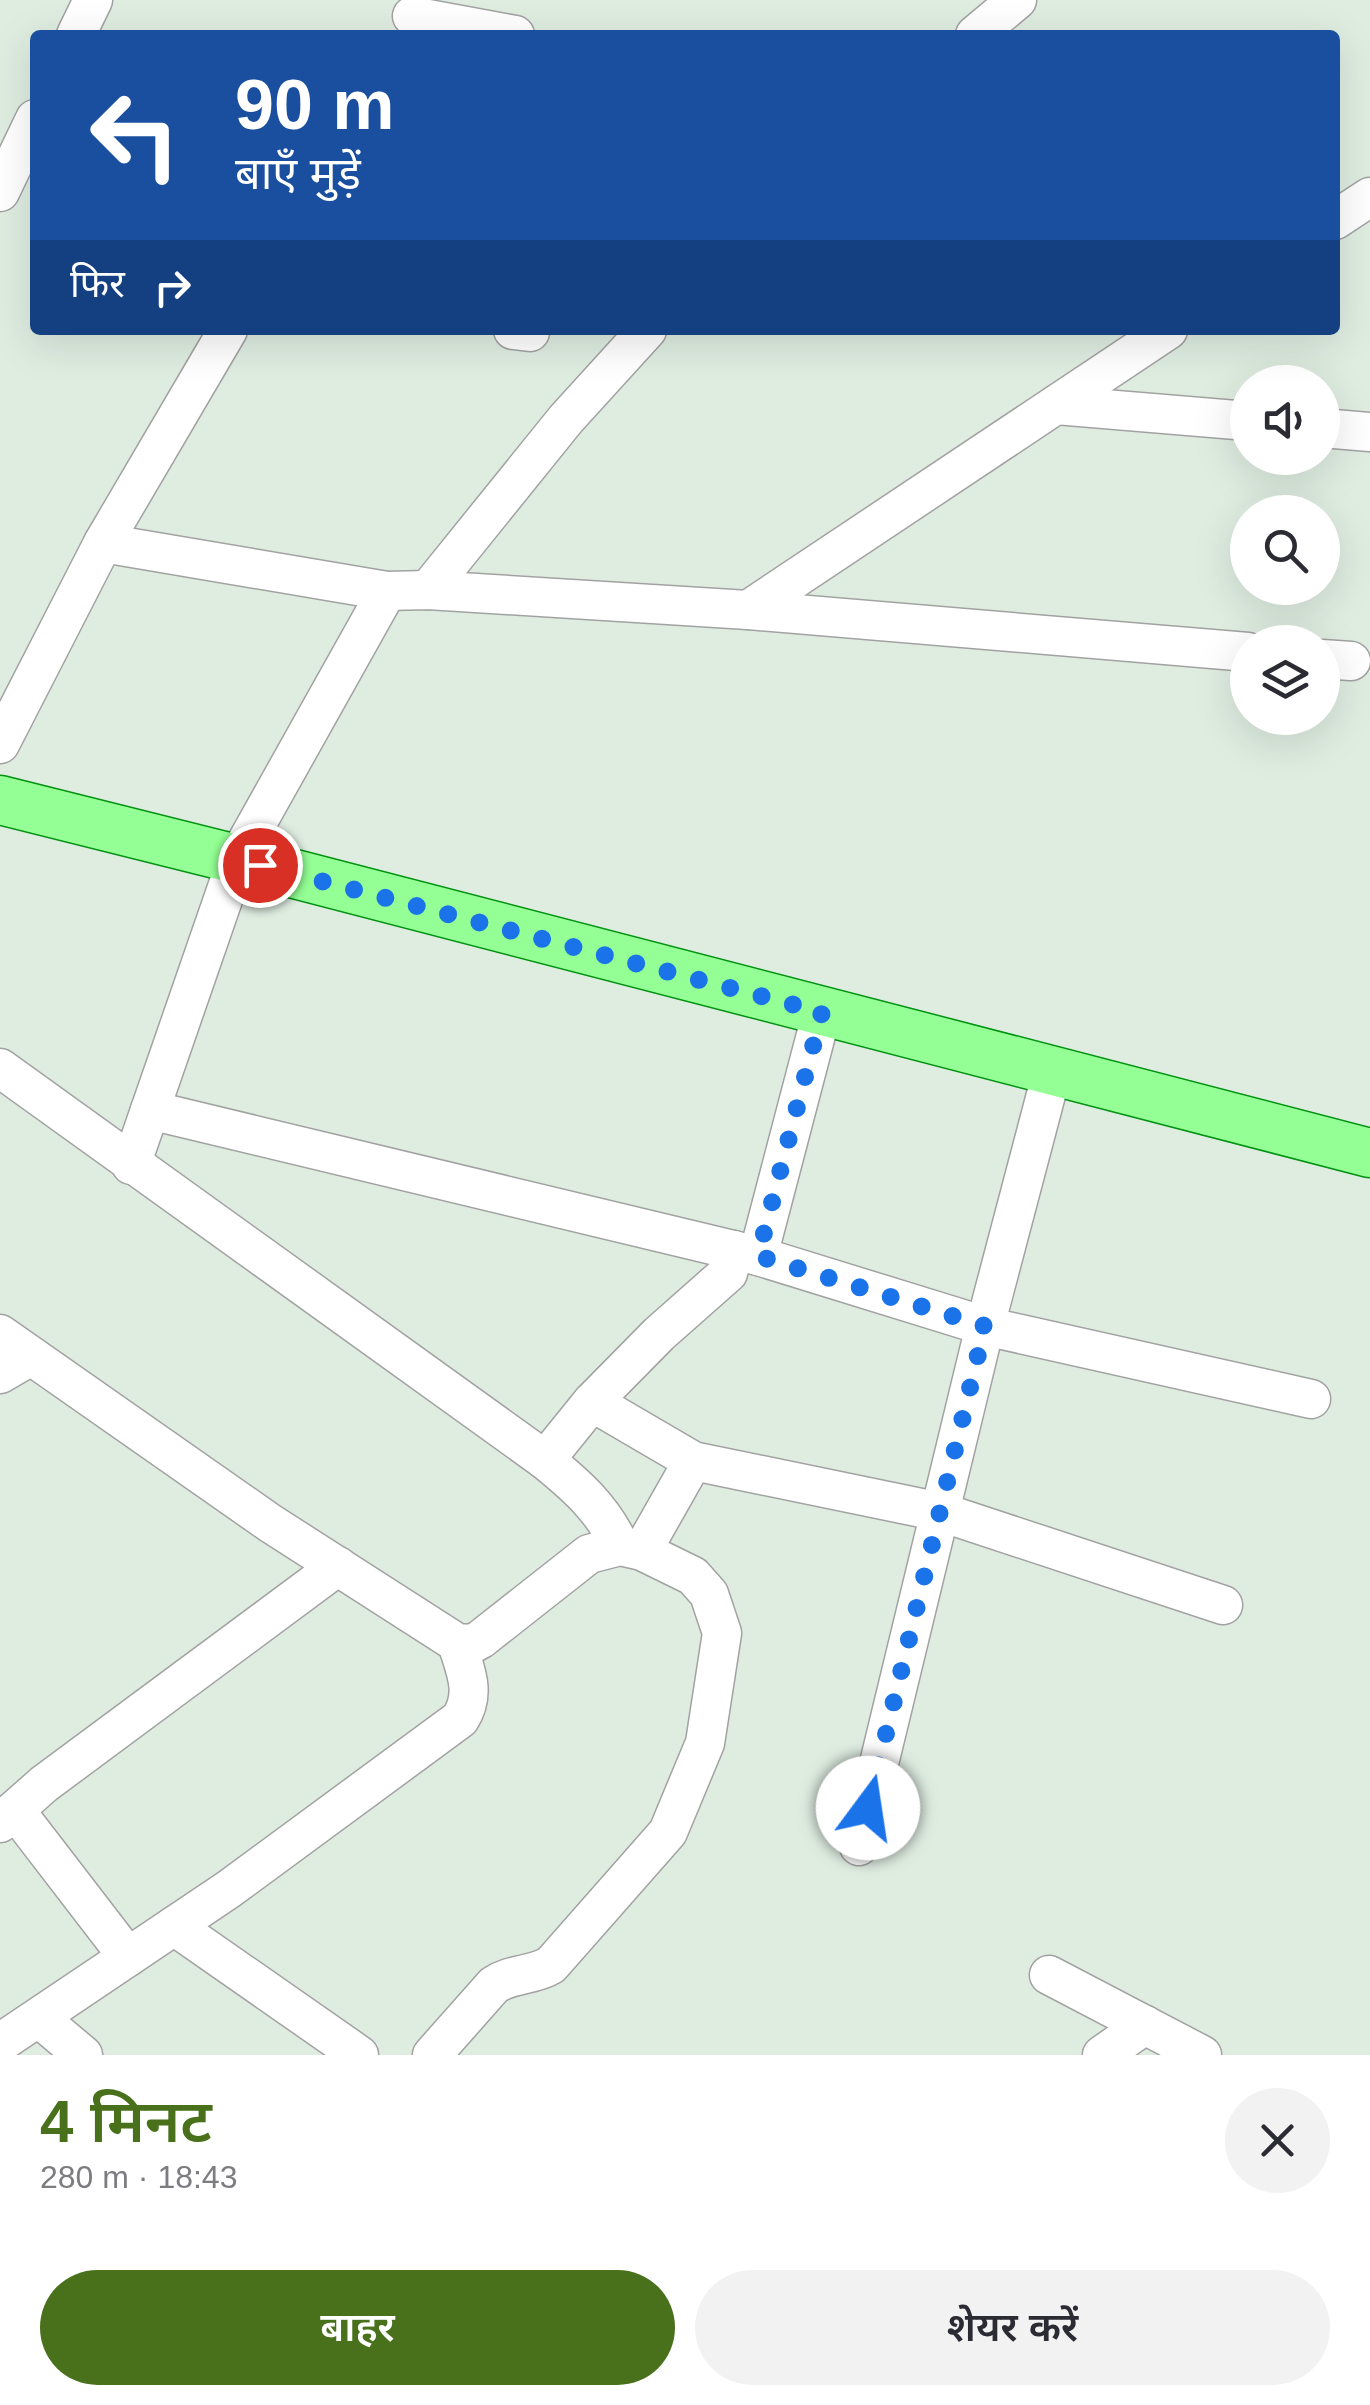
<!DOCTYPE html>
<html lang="hi">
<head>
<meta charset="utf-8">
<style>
	body { margin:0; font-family:Arial,"Noto Sans Devanagari",sans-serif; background:#f2f2f3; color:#2b2b33; height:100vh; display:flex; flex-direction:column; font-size:38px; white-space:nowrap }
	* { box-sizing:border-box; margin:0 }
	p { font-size:32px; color:#7c7c81 }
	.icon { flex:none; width:55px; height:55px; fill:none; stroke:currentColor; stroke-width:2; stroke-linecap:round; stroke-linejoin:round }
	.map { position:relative; height:2055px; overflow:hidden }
	.sheet { display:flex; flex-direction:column; background:#fff; flex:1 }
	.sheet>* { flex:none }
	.banner { position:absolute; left:30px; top:30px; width:1310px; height:305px; border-radius:10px; box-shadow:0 10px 40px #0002; background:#1a4fa0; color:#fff; overflow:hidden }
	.fabs { position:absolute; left:1230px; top:365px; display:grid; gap:20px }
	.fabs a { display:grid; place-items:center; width:110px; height:110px; border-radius:50%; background:#fff; box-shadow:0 10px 40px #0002; font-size:50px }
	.pin { position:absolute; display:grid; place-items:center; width:85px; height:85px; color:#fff; margin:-42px; border:5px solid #fff; border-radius:50%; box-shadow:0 2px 10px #0007 }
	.me { position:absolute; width:110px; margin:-55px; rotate:14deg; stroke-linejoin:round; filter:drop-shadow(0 0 8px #0008) }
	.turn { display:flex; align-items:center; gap:35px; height:210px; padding:0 40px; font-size:45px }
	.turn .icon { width:130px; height:130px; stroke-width:2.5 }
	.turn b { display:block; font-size:70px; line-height:85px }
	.then { display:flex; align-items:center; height:95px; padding:0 40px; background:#0003; gap:20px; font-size:38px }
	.round { display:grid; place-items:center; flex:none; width:105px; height:105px; border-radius:52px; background:#f2f2f3 }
	.head { display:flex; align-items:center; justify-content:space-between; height:170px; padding:0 40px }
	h1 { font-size:60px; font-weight:600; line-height:75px; color:#49711c }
	.button { display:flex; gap:20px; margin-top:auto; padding:20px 40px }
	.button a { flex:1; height:115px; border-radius:60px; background:#49711c; color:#fff; font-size:40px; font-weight:600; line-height:115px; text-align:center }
	.button a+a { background:#f2f2f3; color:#2b2b33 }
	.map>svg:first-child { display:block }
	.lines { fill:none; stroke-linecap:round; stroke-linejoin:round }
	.minor-casing { stroke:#a2a2a2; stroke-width:41 }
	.major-casing { stroke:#009210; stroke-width:51 }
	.minor { stroke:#fff; stroke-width:38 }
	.major { stroke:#93ff94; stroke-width:48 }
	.route { stroke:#1a73e8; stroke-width:18; stroke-dasharray:0 32.4 }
</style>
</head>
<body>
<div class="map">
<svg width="1370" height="2055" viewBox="0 0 1370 2055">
	<rect width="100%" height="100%" fill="#dfede1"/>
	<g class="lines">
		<defs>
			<g id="minor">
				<path d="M412 16 515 35"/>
				<path d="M76 35 93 0"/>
				<path d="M975 35 1017 0"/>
				<path d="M0 192 35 119"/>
				<path d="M1335 220 1370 197"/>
				<path d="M513 330 530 332"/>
				<path d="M1056 405 1248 421"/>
				<path d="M1322 428 1370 432"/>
				<path d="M103 543 387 591 428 590 748 610 1248 652"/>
				<path d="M428 590 566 419 647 330"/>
				<path d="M748 610 1168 330"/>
				<path d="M1322 659 1351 661"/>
				<path d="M0 744 103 543 228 330"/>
				<path d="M0 1068 545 1460C577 1486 602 1508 620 1546"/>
				<path d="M150 1110 758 1256 985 1326 1311 1399"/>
				<path d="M131 1165 237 859 387 591"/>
				<path d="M758 1256 822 1012"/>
				<path d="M0 1334 270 1523 457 1643 472 1644 481 1639 589 1554 620 1546 642 1551 693 1576 709 1594 722 1633 705 1743 668 1832 551 1965C533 1976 512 1973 494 1985L432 2055"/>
				<path d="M0 1374 31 1356"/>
				<path d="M592 1402 693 1461 941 1512 1223 1605"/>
				<path d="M545 1460 592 1402 659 1334 728 1273 734 1250"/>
				<path d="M642 1551 693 1461"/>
				<path d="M15 1810 128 1957"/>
				<path d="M0 1823 44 1784 338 1566"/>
				<path d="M859 1846 985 1326 1052 1072"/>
				<path d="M174 1926 359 2055"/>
				<path d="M1049 1975 1202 2055"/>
				<path d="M39 2018 83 2055"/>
				<path d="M0 2043 229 1889 460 1719C477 1693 465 1670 457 1643"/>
				<path d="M1102 2055 1145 2025"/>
			</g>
			<path id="major" d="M0 800 260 865 1370 1153"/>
		</defs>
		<use href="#minor" class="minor-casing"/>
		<use href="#major" class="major-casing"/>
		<use href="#minor" class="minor"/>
		<use href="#major" class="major"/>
	</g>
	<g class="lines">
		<path class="route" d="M260 865 822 1012 758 1256 985 1326 868 1808"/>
	</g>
</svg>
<div class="fabs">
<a><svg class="icon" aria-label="sound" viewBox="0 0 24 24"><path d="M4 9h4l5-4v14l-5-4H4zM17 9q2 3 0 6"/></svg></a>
<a><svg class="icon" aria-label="search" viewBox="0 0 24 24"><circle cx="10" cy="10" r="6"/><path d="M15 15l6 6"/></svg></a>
<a><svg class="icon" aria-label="layers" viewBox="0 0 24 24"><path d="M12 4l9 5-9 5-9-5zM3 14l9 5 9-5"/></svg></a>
</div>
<div class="pin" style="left:260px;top:865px;background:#d93025"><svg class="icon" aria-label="arrive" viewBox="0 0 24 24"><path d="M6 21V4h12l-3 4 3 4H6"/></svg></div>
<svg class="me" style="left:868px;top:1808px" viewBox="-20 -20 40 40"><circle r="19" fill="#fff"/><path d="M0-13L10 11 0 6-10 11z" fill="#1a73e8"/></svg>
<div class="banner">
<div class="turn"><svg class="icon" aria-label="left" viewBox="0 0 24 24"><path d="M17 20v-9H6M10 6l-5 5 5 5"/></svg><div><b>90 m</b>बाएँ मुड़ें</div></div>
<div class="then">फिर<svg class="icon" aria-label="right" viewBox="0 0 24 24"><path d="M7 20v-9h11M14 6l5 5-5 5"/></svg></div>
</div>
</div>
<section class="sheet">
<div class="head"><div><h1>4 मिनट</h1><p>280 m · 18:43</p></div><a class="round"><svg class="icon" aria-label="close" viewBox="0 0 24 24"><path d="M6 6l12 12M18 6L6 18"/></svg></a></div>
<div class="button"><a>बाहर</a><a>शेयर करें</a></div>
</section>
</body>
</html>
